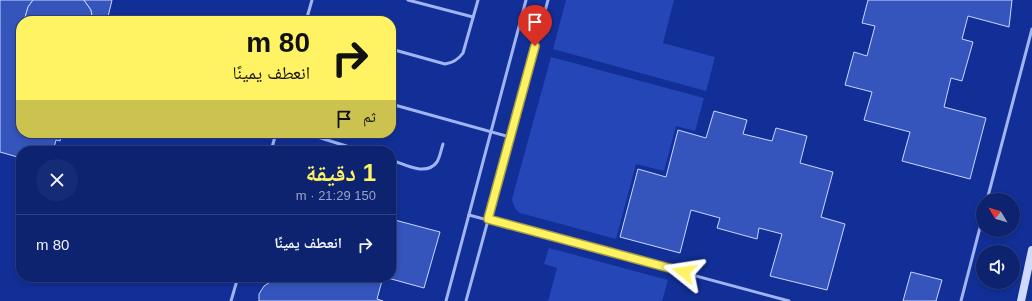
<!DOCTYPE html>
<html lang="ar">
<head>
<meta charset="utf-8">
<style>
	body { margin:0; font-family:Helvetica,"Noto Naskh Arabic",sans-serif; background:#162b75; color:#f1f3f6; direction:rtl; height:100vh; display:flex; flex-direction:column; font-size:15px; white-space:nowrap }
	* { box-sizing:border-box; margin:0 }
	p { font-size:13px; color:#9aa4c3 }
	.icon { flex:none; width:22px; height:22px; fill:none; stroke:currentColor; stroke-width:2; stroke-linecap:round; stroke-linejoin:round }
	.map { position:relative; flex:1; overflow:hidden; direction:ltr }
	.details { position:absolute; left:16px; top:146px; width:380px; height:136px; display:flex; flex-direction:column; background:#0d2370; border-radius:16px; box-shadow:0 2px 6px #0003,0 0 0 1px #2d4083; direction:rtl }
	.details>* { flex:none }
	.guide { position:absolute; left:16px; top:16px; width:380px; height:122px; border-radius:16px; box-shadow:0 2px 6px #0003,0 0 0 1px #2d4083; direction:rtl; background:#fff363; color:#111; overflow:hidden }
	.needle { width:26px; rotate:308deg }
	.tools { position:absolute; left:976px; top:193px; display:grid; gap:8px }
	.tools a { display:grid; place-items:center; width:44px; height:44px; border-radius:50%; background:#0d2370; box-shadow:0 2px 6px #0003,0 0 0 1px #2d4083; font-size:20px }
	.pin { position:absolute; display:grid; place-items:center; width:34px; height:34px; color:#fff; margin:-41px -17px; border-radius:50% 50% 50% 0; rotate:-45deg; box-shadow:0 0 4px #0007 }
	.pin .icon { rotate:45deg }
	.me { position:absolute; width:44px; margin:-22px; rotate:285deg; stroke-linejoin:round; filter:drop-shadow(0 0 3px #0008) }
	.turn { display:flex; align-items:center; gap:14px; height:84px; padding:0 20px; font-size:18px }
	.turn .icon { width:52px; height:52px; stroke-width:2.5 }
	.turn b { display:block; font-size:28px; line-height:34px }
	.then { display:flex; align-items:center; height:38px; padding:0 20px; background:#0003; gap:8px; font-size:15px }
	.round { display:grid; place-items:center; flex:none; width:42px; height:42px; border-radius:21px; background:#162b75 }
	.summary { display:flex; align-items:center; justify-content:space-between; height:68px; padding:0 20px }
	h1 { font-size:24px; font-weight:800; line-height:30px; color:#fff363 }
	ul { padding:0; list-style:none }
	li { display:flex; align-items:center; gap:12px; height:60px; padding:0 20px; border-top:1px solid #2d4083 }
	li div { flex:1 }
	li b { display:block; font-size:15px }
	li em { font-style:normal }
	.map>svg:first-child { display:block }
	.green { fill:#2446b6 }
	.building { fill:#3555bd; stroke:#c9d6fe }
	.lines { fill:none; stroke-linecap:round; stroke-linejoin:round }
	.lane { stroke:#a1b5f3; stroke-width:3 }
	.secondary { stroke:#d0dafd; stroke-width:8 }
	.route-casing { stroke:#a69e40; stroke-width:10 }
	.route { stroke:#fff363; stroke-width:7 }
</style>
</head>
<body>
<div class="map">
<svg width="1032" height="301" viewBox="0 0 1032 301">
	<rect width="100%" height="100%" fill="#112f96"/>
	<g class="green">
		<path d="M566 0H674L663 43 715 57 706 91 553 49Z"/>
		<path d="M551 57 704 98 695 131 676 126 664 171 636 164 616 239 520 213C515 209 513 205 512 199Z"/>
		<path d="M549 248 668 280 662 301H548L557 268 544 264Z"/>
	</g>
	<g class="building">
		<path d="M0 0H33L28 7 24 21H21V133H62L60 141 56 140 53 151 41 148 40 151H21V158L0 152Z"/>
		<path d="M33 0H84L91 10 93 21H24L28 7Z"/>
		<path d="M84 0H112L107 21H93L91 10Z"/>
		<path d="M868 0H1012L1009 27 968 16 962 39 973 42 962 81 951 78 944 107 986 118 970 179 902 161 910 132 864 120 872 92 845 85 854 52 867 56 875 26 862 23Z"/>
		<path d="M714 111 747 120 743 134 772 141 776 128 807 136 800 163 833 172 821 217 845 224 827 290 770 276 782 234 759 228 757 239 717 228 720 218 691 210 680 253 620 237 638 169 666 177 678 130 706 138Z"/>
		<path d="M391 219 440 232 424 288 384 277H391Z"/>
		<path d="M911 272 942 280 936 301H903Z"/>
		<path d="M279 277H383L377 299 383 301H259V294L264 286 272 281H278Z"/>
	</g>
	<g class="lines">
		<g class="lane">
			<path d="M408 0 473 17"/>
			<path d="M306 21 312 0"/>
			<path d="M391 49 445 64C453 63 458 60 463 53L478 0"/>
			<path d="M391 104 510 137"/>
			<path d="M305 133 362 151"/>
			<path d="M271 151 276 133"/>
			<path d="M391 160C404 164 426 177 437 162 440 157 441 150 443 144"/>
			<path d="M987 200 1032 29"/>
			<path d="M469 215 789 301"/>
			<path d="M231 301 238 277"/>
			<path d="M446 301 526 0"/>
			<path d="M466 301 548 0"/>
			<path d="M961 301 983 216"/>
		</g>
		<path class="secondary" d="M1021 301 1032 250"/>
	</g>
	<g class="lines">
		<defs>
			<path id="route" d="M535 46 488 219 684 272"/>
		</defs>
		<use href="#route" class="route-casing"/>
		<use href="#route" class="route"/>
	</g>
</svg>
<div class="tools">
<a><svg class="needle" viewBox="-14 -14 28 28"><path d="M0-13l5 13h-10z" fill="#e53935"/><path d="M0 13l5-13h-10z" fill="#9aa4c3"/></svg></a>
<a><svg class="icon" aria-label="sound" viewBox="0 0 24 24"><path d="M4 9h4l5-4v14l-5-4H4zM17 9q2 3 0 6"/></svg></a>
</div>
<div class="pin" style="left:535px;top:46px;background:#d93025"><svg class="icon" aria-label="arrive" viewBox="0 0 24 24"><path d="M6 21V4h12l-3 4 3 4H6"/></svg></div>
<svg class="me" style="left:684px;top:272px" viewBox="-20 -20 40 40"><path d="M0-17L14 15 0 8-14 15z" fill="#fff363" stroke="#fff" stroke-width="4"/></svg>
<div class="guide">
<div class="turn"><svg class="icon" aria-label="right" viewBox="0 0 24 24"><path d="M7 20v-9h11M14 6l5 5-5 5"/></svg><div><b>80 m</b>انعطف يمينًا</div></div>
<div class="then">ثم<svg class="icon" aria-label="arrive" viewBox="0 0 24 24"><path d="M6 21V4h12l-3 4 3 4H6"/></svg></div>
</div>
<section class="details">
<div class="summary"><div><h1>1 دقيقة</h1><p>150 m · 21:29</p></div><a class="round"><svg class="icon" aria-label="close" viewBox="0 0 24 24"><path d="M6 6l12 12M18 6L6 18"/></svg></a></div>
<ul>
<li><svg class="icon" aria-label="right" viewBox="0 0 24 24"><path d="M7 20v-9h11M14 6l5 5-5 5"/></svg><div><b>انعطف يمينًا</b></div><em>80 m</em></li>
</ul>
</section>
</div>
</body>
</html>
